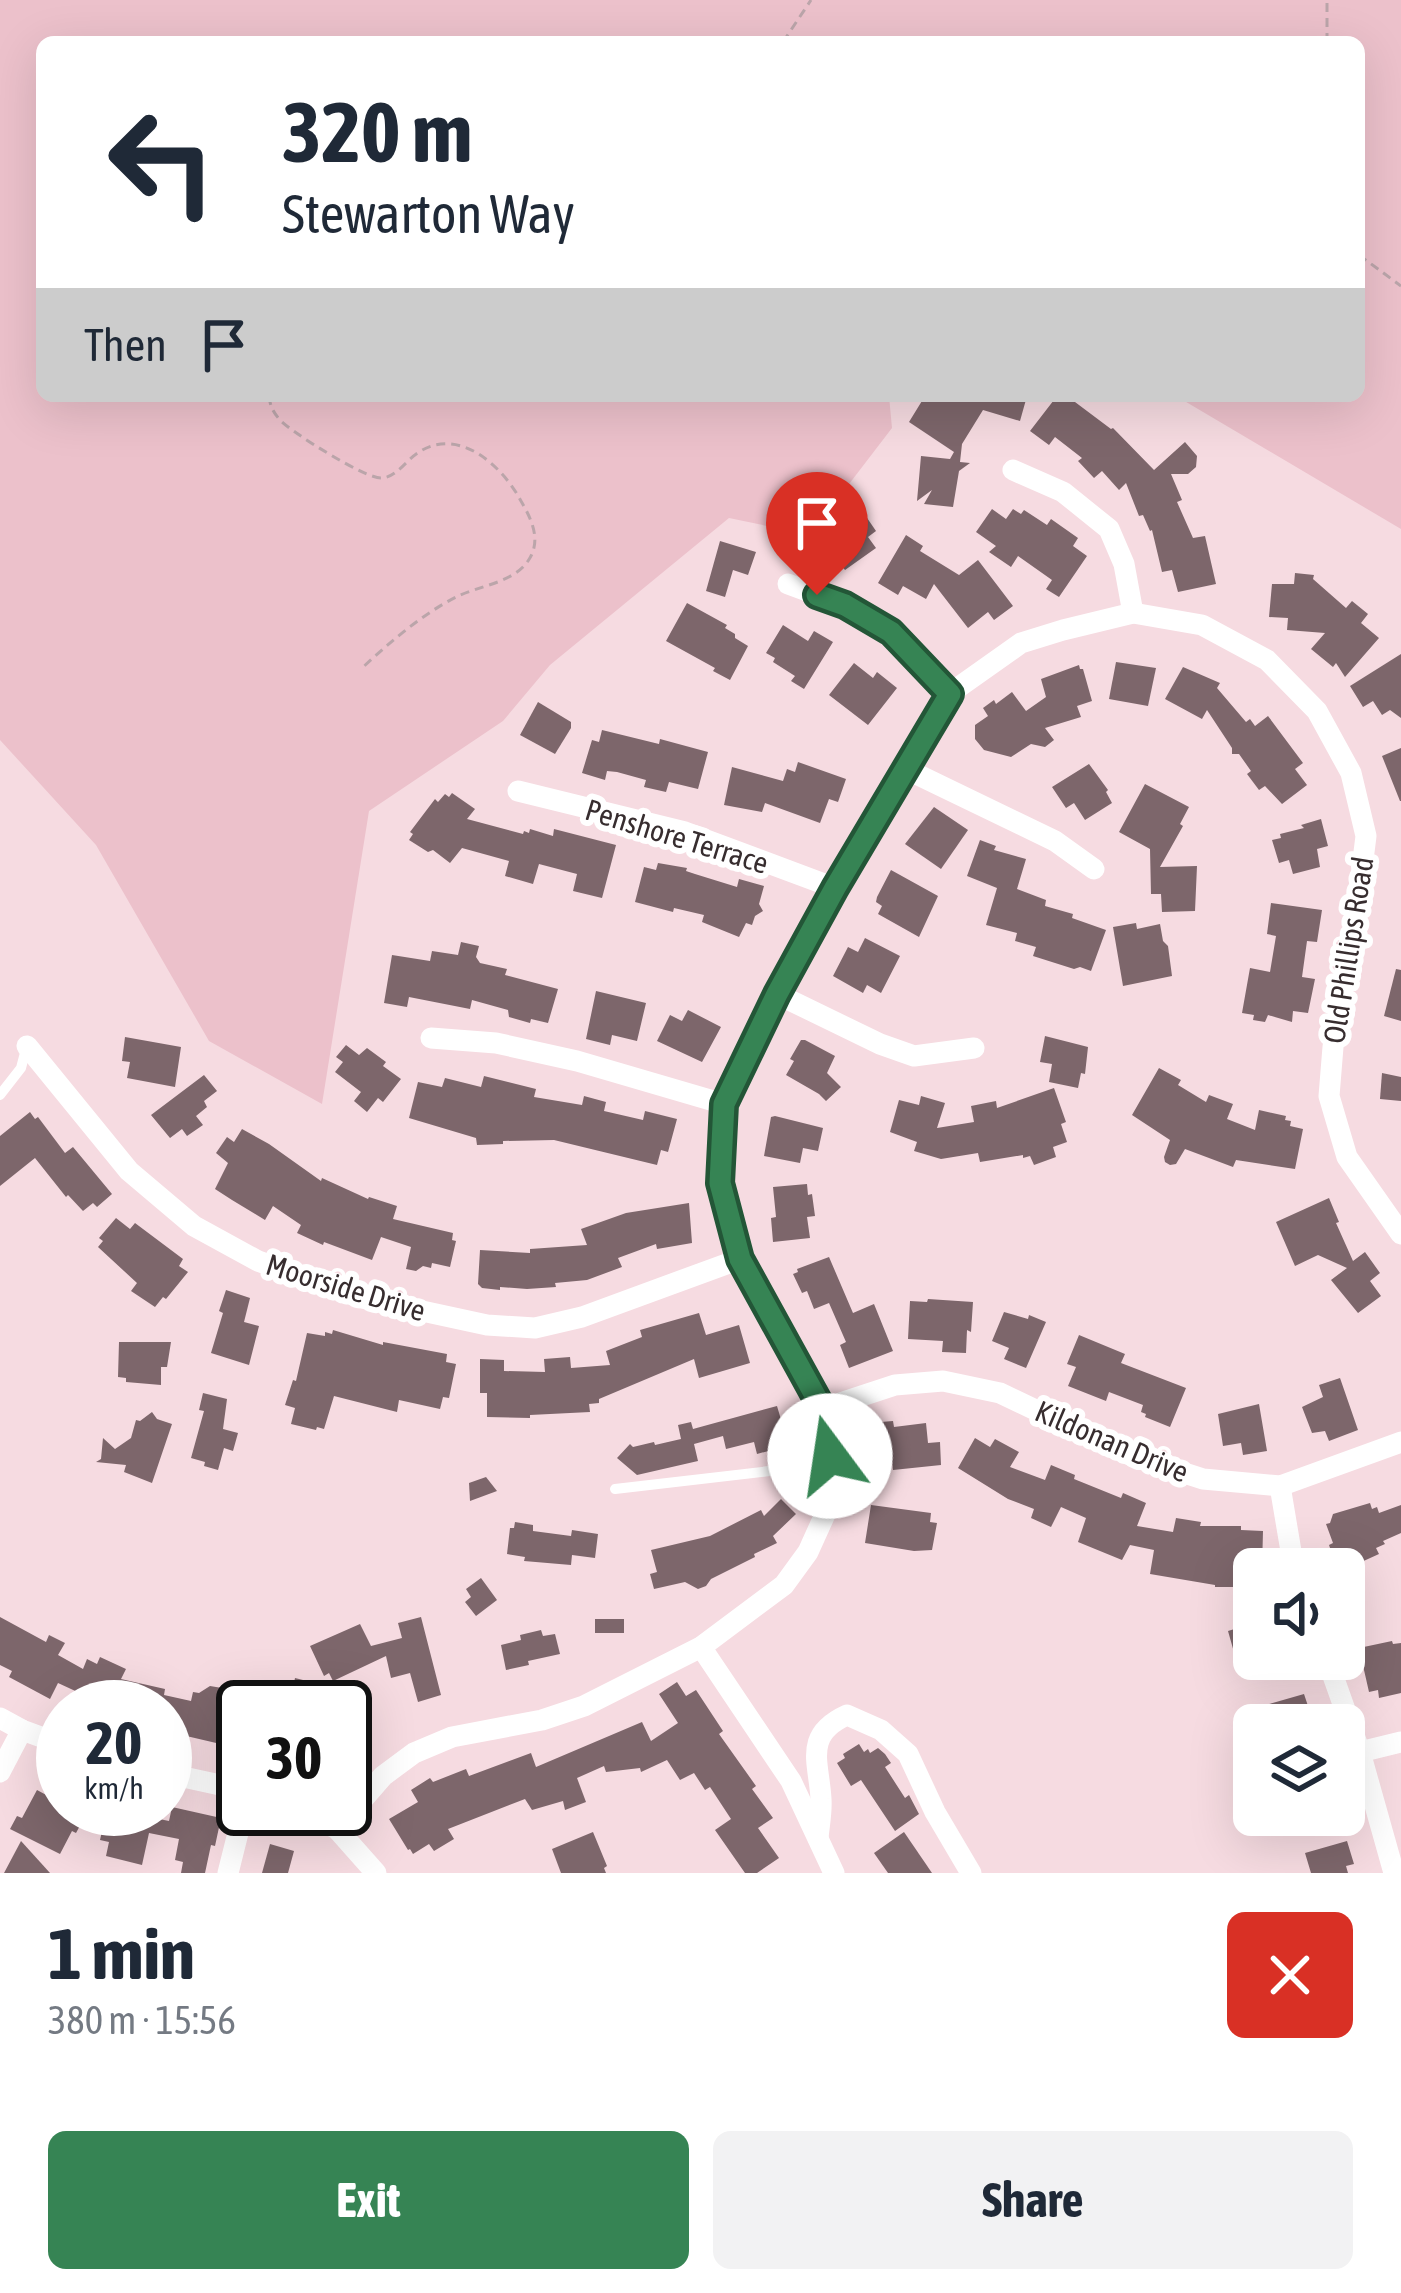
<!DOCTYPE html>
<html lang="en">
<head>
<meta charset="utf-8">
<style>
	body { margin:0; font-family:"Asap Condensed",sans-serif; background:#f2f2f3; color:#1f2937; height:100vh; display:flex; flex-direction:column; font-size:45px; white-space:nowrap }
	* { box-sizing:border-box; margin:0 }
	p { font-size:39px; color:#747a83 }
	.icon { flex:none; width:66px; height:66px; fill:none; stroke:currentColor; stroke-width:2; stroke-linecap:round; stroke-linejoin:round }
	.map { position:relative; height:1873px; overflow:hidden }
	.sheet { display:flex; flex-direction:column; background:#fff; flex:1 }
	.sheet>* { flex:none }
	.top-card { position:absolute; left:36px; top:36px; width:1329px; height:366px; border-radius:18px; box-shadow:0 12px 48px #0002; background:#fff; color:#1f2937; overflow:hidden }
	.controls { position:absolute; left:1233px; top:1548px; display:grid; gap:24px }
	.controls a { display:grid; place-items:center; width:132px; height:132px; border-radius:18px; background:#fff; box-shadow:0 12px 48px #0002; font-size:60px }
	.speed { position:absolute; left:36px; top:1680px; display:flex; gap:24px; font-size:60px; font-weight:700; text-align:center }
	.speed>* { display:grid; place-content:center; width:156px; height:156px; border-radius:50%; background:#fff; box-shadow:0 12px 48px #0002; line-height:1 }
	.speed small { font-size:30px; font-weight:400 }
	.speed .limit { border:6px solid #111; border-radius:18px; background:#fff; color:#111 }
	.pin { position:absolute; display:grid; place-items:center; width:102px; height:102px; color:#fff; margin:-123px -51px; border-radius:50% 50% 50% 0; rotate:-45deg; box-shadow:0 0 12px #0007 }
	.pin .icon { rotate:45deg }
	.me { position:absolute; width:132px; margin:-66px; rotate:346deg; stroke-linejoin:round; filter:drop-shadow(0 0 9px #0008) }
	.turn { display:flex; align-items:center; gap:42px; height:252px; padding:0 48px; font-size:54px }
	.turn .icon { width:156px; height:156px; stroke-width:2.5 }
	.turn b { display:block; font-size:84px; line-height:102px }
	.then { display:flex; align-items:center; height:114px; padding:0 48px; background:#0003; gap:24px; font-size:45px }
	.round { display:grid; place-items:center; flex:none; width:126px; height:126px; border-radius:18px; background:#f2f2f3 }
	.overview { display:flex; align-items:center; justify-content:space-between; height:204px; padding:0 48px }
	h1 { font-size:72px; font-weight:700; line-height:90px }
	.button { display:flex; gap:24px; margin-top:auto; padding:24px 48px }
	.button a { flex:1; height:138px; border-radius:18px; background:#368454; color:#fff; font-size:48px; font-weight:700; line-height:138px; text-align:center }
	.button a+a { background:#f2f2f3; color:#1f2937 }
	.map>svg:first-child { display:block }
	.green { fill:#ecc1cb }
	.building { fill:#7d666b }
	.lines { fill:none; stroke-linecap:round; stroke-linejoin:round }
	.path { stroke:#bba5aa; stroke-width:3; stroke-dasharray:9 6; stroke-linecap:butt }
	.service { stroke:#fff; stroke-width:10 }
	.minor { stroke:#fff; stroke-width:21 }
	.route-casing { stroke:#235637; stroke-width:30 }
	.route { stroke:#368454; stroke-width:21 }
	.labels { text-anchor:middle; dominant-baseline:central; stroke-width:12; stroke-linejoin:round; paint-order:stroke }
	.street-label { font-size:30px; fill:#372d2f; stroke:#fff }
</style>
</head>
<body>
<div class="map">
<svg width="1401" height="1873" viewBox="0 0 1401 1873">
	<rect width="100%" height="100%" fill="#f6dbe1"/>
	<path class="green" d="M0 0H1401V529L1176 396H1359V42H42V396H889L892 428 810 535 729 518 550 665 503 721 369 811 322 1104 209 1041 96 845 0 740Z"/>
	<g class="building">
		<path d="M925 396H1027L1020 421 983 410 962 444 960 462 970 463 959 471 953 507 924 504 932 490 917 501 921 456 950 459 954 452 909 422Z"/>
		<path d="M1057 396H1067L1111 429 1113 428 1154 470 1185 442 1197 456 1196 467 1188 474H1171L1182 500 1177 502 1193 538 1205 536 1216 584 1178 592 1172 570 1162 572 1152 530 1150 531 1143 515 1139 516 1126 483 1119 490 1102 471 1094 478 1078 461 1082 458 1055 437 1049 445 1030 431Z"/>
		<path d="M992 509 1006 519 1013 509 1021 514 1024 510 1047 525 1051 519 1078 538 1073 546 1087 556 1059 597 1046 589 1052 580 1018 556 1011 567 989 552 996 546 976 532Z"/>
		<path d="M850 511 857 521 865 515 876 531 868 537 876 548 845 570 817 535Z"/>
		<path d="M906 535 923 546 920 551 959 575 978 560 1013 606 994 620 988 612 968 628 934 584 926 599 903 586 898 595 878 583Z"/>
		<path d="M720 541 756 552 748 575 733 570 725 597 706 591Z"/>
		<path d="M1295 573 1314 575 1313 579 1346 608 1352 601 1368 614 1361 623 1379 638 1345 677 1336 663 1333 667 1311 649 1325 633 1287 630 1288 618 1269 617 1272 584H1294Z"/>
		<path d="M687 603 727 625 725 628 735 634V638L748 646 730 680 713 671 715 668 666 641Z"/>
		<path d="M783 625 808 641 814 631 833 642 804 689 791 681 795 676 773 662 775 658 766 653Z"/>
		<path d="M1401 654V718L1390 710 1382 715 1373 701 1363 707 1350 686Z"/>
		<path d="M1116 662 1156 668 1148 706 1109 699Z"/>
		<path d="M854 663 873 678 877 672 897 688 868 725 829 695Z"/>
		<path d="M1079 665 1080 669H1083L1092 701 1077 706 1081 717 1045 728 1054 740 1045 747 1031 744 1011 757 984 750 975 739V725L988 716 983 708 994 700 996 704 1012 692 1026 711 1046 697 1041 679Z"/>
		<path d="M1183 667 1220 683 1217 688 1246 722 1250 719 1255 726 1268 716 1303 763 1295 769 1307 785 1282 804 1265 786 1259 790 1247 774 1251 771 1239 754H1232V748L1207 710 1202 719 1165 699Z"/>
		<path d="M538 702 571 722V728L555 754 520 735Z"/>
		<path d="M602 730 659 744 660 739 708 752 698 789 669 782 666 792 644 787 646 780 617 772 607 771 605 780 582 773 592 740 599 742Z"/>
		<path d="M1401 748V801H1400L1382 756Z"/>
		<path d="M798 762 846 779 838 802 829 799 820 823 765 803 762 812 724 805 732 767 783 781 787 769 795 772Z"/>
		<path d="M1089 764 1108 790 1106 792 1112 803 1085 820 1074 803 1066 808 1052 787Z"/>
		<path d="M1145 784 1189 807 1180 824 1183 826 1160 867 1197 866 1195 911 1162 912 1161 894H1151L1150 849 1119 832Z"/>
		<path d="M452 793 475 809 467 819 523 834 524 831 529 833 530 829 553 836 554 829 616 845 602 898 573 891 577 874 539 864 533 884 505 876 509 861 462 848 450 863 433 850 428 852 409 840 413 834 410 832 435 799 438 802 445 794 449 797Z"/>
		<path d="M934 807 968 830 941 869 905 844Z"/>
		<path d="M1321 819 1328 846 1317 849 1320 867 1293 874 1289 860 1279 863 1272 840 1281 838 1280 834 1304 828 1301 825Z"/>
		<path d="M980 840 996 846 994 850 1026 859 1017 889 1046 900 1045 906 1073 914 1072 918 1106 930 1091 971 1080 967 1074 969 1033 956 1036 947 1015 941 1017 933 986 925 997 888 967 876Z"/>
		<path d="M658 863 687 868 686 871 695 874 737 887 739 879 764 886 759 904 763 911 755 916 752 925 746 923 739 937 702 922 704 915 674 908 673 912 635 902 644 867 656 870Z"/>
		<path d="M891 870 938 896 919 937 878 914 882 906 876 902 877 897Z"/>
		<path d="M1271 903 1322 910 1317 942 1307 941 1302 977 1315 979 1308 1013 1293 1011 1292 1022 1268 1015 1265 1022 1253 1020 1254 1015 1242 1013 1250 968 1270 972 1276 936 1267 934Z"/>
		<path d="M1136 923 1137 929 1160 924 1163 941 1168 946 1172 976 1123 986 1113 927Z"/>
		<path d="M865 938 900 956 881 993 867 985 863 993 833 976 848 947 858 952Z"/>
		<path d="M461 942 479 946 476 957 480 963 507 969 505 975 558 989 548 1023 531 1019 530 1023 509 1017 508 1010 472 1000 470 1009 409 997 407 1007 384 1003 392 955 430 961 432 951 458 955Z"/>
		<path d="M1396 969 1401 970V1021L1384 1016Z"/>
		<path d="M596 991 646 1003 637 1041 612 1035 610 1045 586 1039Z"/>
		<path d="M688 1010 721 1027 702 1062 657 1041 670 1015 682 1021Z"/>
		<path d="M1045 1036 1088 1047 1085 1074 1081 1073 1078 1088 1049 1082 1052 1064 1040 1062Z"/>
		<path d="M125 1037 181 1047 175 1087 127 1078 130 1062 122 1061Z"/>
		<path d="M801 1040H805L835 1056 827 1073 841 1087 826 1101 819 1094 786 1075 794 1061 790 1059Z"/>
		<path d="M346 1045 359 1055 367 1048 386 1062 383 1066 401 1079 383 1102 378 1098 367 1112 354 1101 361 1092 335 1072 343 1062 336 1057Z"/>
		<path d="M1159 1068 1181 1080 1178 1085 1206 1102 1209 1095 1233 1104 1227 1119 1255 1130 1259 1110 1286 1116 1285 1120 1291 1121 1290 1126 1303 1129 1295 1169 1236 1160 1233 1167 1185 1149 1176 1164 1170 1165 1165 1162 1164 1157 1170 1140 1132 1115Z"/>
		<path d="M1382 1073 1401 1077V1101L1380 1099Z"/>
		<path d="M204 1075 217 1091 204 1101 207 1107 196 1116 203 1125 187 1136 182 1129 170 1138 151 1115Z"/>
		<path d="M484 1076 536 1089 534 1097 582 1105 584 1096 606 1102 604 1111 643 1120 645 1111 677 1119 668 1152 661 1150 657 1165 554 1140 503 1141V1144L477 1145 476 1138 409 1118 418 1082 442 1087 445 1078 481 1087Z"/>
		<path d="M1054 1088 1066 1122 1061 1124 1067 1142 1053 1147 1056 1157 1034 1165 1030 1156 1023 1158V1155L980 1162 978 1153 941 1159 914 1151 917 1142 890 1132 899 1100 919 1105 921 1096 945 1103 937 1128 974 1122 971 1106 996 1101 997 1108Z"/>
		<path d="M30 1112 35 1119 38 1117 65 1153 73 1147 112 1194 97 1207 93 1203 83 1211 68 1195 66 1197 35 1158 0 1186V1136Z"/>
		<path d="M775 1116 823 1128 818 1151 803 1148 800 1163 764 1156 771 1117Z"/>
		<path d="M242 1129 269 1144 321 1181 322 1178 368 1199 369 1197 397 1206 393 1219 453 1233 452 1240 456 1241 450 1267 432 1263 431 1268 423 1266 416 1271 406 1269 411 1247 381 1237 372 1260 324 1242 323 1245 297 1233 301 1225 273 1206 265 1220 232 1200 215 1189 228 1163 216 1153 227 1137 234 1142Z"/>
		<path d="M807 1184 808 1195 812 1194 815 1216 807 1217 810 1238 773 1242 771 1218 776 1217 773 1187Z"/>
		<path d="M1329 1198 1339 1222 1336 1223 1353 1261 1365 1252 1380 1273 1370 1281 1381 1296 1358 1313 1331 1280 1347 1268 1318 1255 1295 1266 1276 1222Z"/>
		<path d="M689 1203 692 1243 657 1249 656 1244 618 1258 622 1267 587 1280 555 1283 556 1287 527 1289 500 1287V1290L482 1288 478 1284 480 1250 530 1253V1249L587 1245 581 1229 626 1213Z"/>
		<path d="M116 1218 130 1229 135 1223 183 1259 179 1266 188 1272 166 1299 163 1297 155 1307 131 1291 137 1283 98 1247 103 1241 99 1238Z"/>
		<path d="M829 1257 853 1313 874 1304 893 1351 849 1368 840 1345 846 1342 829 1303 814 1309 807 1291 802 1293 793 1274 798 1272 797 1269Z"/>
		<path d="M226 1290 250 1298 244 1322 259 1326 249 1365 211 1353 223 1313 219 1311Z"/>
		<path d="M928 1299 973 1302 971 1332 967 1330 966 1353 942 1352 943 1341 908 1339 910 1301 927 1302Z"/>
		<path d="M1004 1312 1028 1319 1029 1315 1046 1322 1026 1368 1004 1359 1009 1348 992 1341Z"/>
		<path d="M699 1313 706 1335 739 1325 750 1363 699 1378 694 1359 599 1399V1403L589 1404 590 1412 530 1415V1418L487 1417V1393H480V1359L504 1360V1371L545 1372 544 1359 570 1357 571 1368 610 1365 606 1351 642 1337 640 1330Z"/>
		<path d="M333 1330 383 1345V1342L447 1354 446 1362 456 1364 449 1398 443 1397 440 1409 399 1400 397 1412 334 1396 324 1429 317 1427 316 1430 291 1424 295 1408 285 1405 293 1380 296 1381 307 1333 325 1336V1332L332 1334Z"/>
		<path d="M1079 1335 1125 1354 1121 1363 1186 1388 1170 1427 1145 1417 1146 1414 1141 1412 1143 1405 1109 1392 1106 1401 1068 1386 1076 1367 1067 1364Z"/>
		<path d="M119 1342H171L167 1367H161V1385L126 1382V1378L118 1377Z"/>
		<path d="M1340 1378 1358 1430 1329 1441 1325 1431 1312 1433 1302 1407 1323 1397 1319 1385Z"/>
		<path d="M203 1393 227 1399 223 1429 238 1433 233 1451 224 1448 218 1470 204 1466 205 1462 191 1458 204 1411 199 1410Z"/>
		<path d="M1259 1404 1267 1451 1243 1455 1241 1443 1223 1446 1218 1414Z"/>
		<path d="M777 1406 782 1423 788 1422 794 1444 757 1454 754 1442 726 1449 723 1436 694 1444 698 1461 637 1475 617 1458 630 1444 633 1447 654 1442 655 1445 681 1439 678 1425 691 1422 693 1429Z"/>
		<path d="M152 1412 157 1419 172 1424 152 1483 124 1472 126 1465 96 1462 101 1459 103 1438 115 1449 131 1438 136 1420 140 1421Z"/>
		<path d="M893 1421 894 1427 926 1423 928 1443 940 1442 941 1465 893 1470 892 1461 879 1463 877 1449H872L869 1423Z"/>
		<path d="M975 1438 990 1447 995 1439 1019 1452 1010 1467 1045 1480 1051 1465 1075 1475 1074 1479 1121 1498 1123 1493 1146 1503 1137 1526 1173 1532 1176 1518 1201 1522 1200 1526H1241V1530L1263 1531 1262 1569H1254V1587H1215V1585L1150 1574 1154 1550 1130 1545 1122 1560 1078 1542 1086 1518 1061 1507 1051 1527 1031 1518 1034 1509 1008 1499 958 1468Z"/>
		<path d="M486 1477 497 1491 470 1501 469 1483Z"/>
		<path d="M781 1499 796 1514 773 1536 777 1543 754 1554 755 1557 711 1579 706 1586 698 1589 685 1582 654 1589 650 1574 657 1572 651 1550 710 1536 761 1510 764 1516Z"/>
		<path d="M1370 1503 1372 1509 1377 1507 1379 1513 1401 1505V1533L1383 1541 1385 1544 1376 1548 1379 1554 1346 1569H1337L1329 1545 1333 1543 1326 1524 1330 1523 1333 1514Z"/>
		<path d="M871 1505 931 1513 930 1522 937 1523 932 1550 914 1551 865 1543Z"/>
		<path d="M515 1522 533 1525V1531L571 1536 572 1530 598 1534 595 1558 572 1555 571 1565 524 1561 525 1557 507 1554 510 1528H514Z"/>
		<path d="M481 1578 497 1600 476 1616 465 1602 471 1597 466 1589Z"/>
		<path d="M0 1617 46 1642 49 1635 65 1643 58 1655 83 1669 87 1659 97 1664 100 1657 126 1669 121 1679 165 1689 164 1695 191 1701 193 1692 199 1693 210 1686 228 1689V1687L287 1701 286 1707H238L229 1746 165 1731V1707H78L84 1695 58 1683 50 1699 9 1677 12 1671 0 1665Z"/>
		<path d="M421 1617 441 1695 418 1702 410 1673 391 1678 386 1656 333 1681 329 1673 324 1676 310 1646 360 1624 371 1646 402 1638 398 1623Z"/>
		<rect x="595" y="1619" width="29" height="14"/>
		<path d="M1254 1623V1659H1289V1663L1241 1677 1228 1631Z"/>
		<path d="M541 1630 543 1636 555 1634 560 1654 528 1661 529 1665 506 1670 501 1645 521 1640 520 1635Z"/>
		<path d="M1392 1641 1393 1644 1401 1643V1693L1379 1698 1378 1690 1369 1692 1359 1648Z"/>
		<path d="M295 1678 311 1682 308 1692 290 1701Z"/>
		<path d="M677 1682 686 1696 696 1690 723 1731 719 1734 756 1786 752 1789 773 1818 758 1828 779 1858 757 1873H745L715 1830 731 1819 710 1787 705 1790 694 1773 680 1780 667 1760 641 1772 640 1768 606 1772 604 1766 577 1778 586 1802 565 1810 563 1801 532 1810 525 1799 448 1829 454 1839 434 1851 429 1844 413 1854 410 1849 408 1850 389 1819 418 1802 411 1790 430 1778 433 1782 466 1769 469 1776 531 1753 536 1767 642 1722 651 1741 678 1723 659 1694Z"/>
		<path d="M1304 1694 1312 1718 1305 1720 1307 1725H1268L1262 1706Z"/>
		<path d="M345 1705 363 1709 360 1720 364 1721 360 1739 345 1736Z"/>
		<path d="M859 1744 864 1752 868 1749 870 1753 878 1748 885 1754 891 1763 885 1767 905 1798 909 1795 919 1814 895 1831 861 1780 851 1786 837 1763 845 1758 843 1754Z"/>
		<path d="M37 1790 63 1804V1809H89L76 1833 72 1831 60 1854 10 1829 17 1816 22 1818Z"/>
		<path d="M172 1807 221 1818 215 1846 211 1845 205 1873H181L183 1862 175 1860 179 1839 149 1833 142 1865 106 1856 109 1842 100 1840 107 1809H131L130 1813 169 1821Z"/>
		<path d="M593 1832 607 1866 604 1868 606 1873H561L552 1849Z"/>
		<path d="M904 1832 932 1873H888L874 1853Z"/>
		<path d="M21 1841 50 1873H4Z"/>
		<path d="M1347 1841 1354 1864 1346 1866 1348 1873H1311L1305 1853Z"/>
		<path d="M270 1844 294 1851 288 1873H262Z"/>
	</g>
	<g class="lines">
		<g class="path">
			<path d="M783 42 811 0"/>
			<path d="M1327 42V0"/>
			<path d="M1359 255 1401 286"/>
			<path d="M269 396C270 406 273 412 280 420 291 432 367 480 382 478 397 477 407 459 419 452 460 426 503 467 521 501 532 520 542 541 528 561 513 583 478 586 456 597 421 615 389 643 361 669"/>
		</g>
		<g class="service">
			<path d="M0 1095 21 1068 26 1049"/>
			<path d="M615 1489 830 1464"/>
		</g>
		<g class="minor">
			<path d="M1013 470 1063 492 1109 529 1124 564 1133 613"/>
			<path d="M788 584 845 605 891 631 949 694"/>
			<path d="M906 769 1055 841 1094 869"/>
			<path d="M518 791 685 832 835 888"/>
			<path d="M777 994 880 1044 914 1056 974 1048"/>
			<path d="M431 1038 496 1043 577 1061 724 1104"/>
			<path d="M27 1046 129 1171 194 1226 258 1261 362 1298 487 1325 535 1328 582 1317 740 1259"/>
			<path d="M822 1409 895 1385 943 1381 1000 1393 1132 1456 1203 1479 1280 1486 1401 1442"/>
			<path d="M1280 1486 1294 1569"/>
			<path d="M701 1647 791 1781 834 1873"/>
			<path d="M1327 1659 1360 1752 1394 1873"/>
			<path d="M0 1718 22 1730 63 1745"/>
			<path d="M1360 1752 1401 1742"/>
			<path d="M0 1772 22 1730"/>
			<path d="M165 1773 243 1790"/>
			<path d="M298 1809 337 1829 376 1873"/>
			<path d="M337 1829 383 1776 414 1753 452 1737 542 1720 584 1706 701 1647 784 1585 808 1552 827 1510 830 1456 822 1409 740 1259 720 1183 724 1104 777 994 835 888 949 694 1021 643 1063 630 1133 613 1202 625 1267 660 1317 711 1351 773 1366 836 1357 908 1333 1047 1329 1096 1347 1157 1401 1234"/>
			<path d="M818 1838C819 1826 822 1812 821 1799 819 1762 803 1735 847 1715L881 1730 908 1754 935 1812 971 1873"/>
			<path d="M228 1873 244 1809"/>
		</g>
	</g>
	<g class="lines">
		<defs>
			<path id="route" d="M817 595 845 605 891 632 950 694 835 888 777 994 724 1104 720 1183 740 1259 822 1408 830 1456"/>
		</defs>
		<use href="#route" class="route-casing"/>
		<use href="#route" class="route"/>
	</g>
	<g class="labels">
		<g class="street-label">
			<text transform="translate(677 836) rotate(17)">Penshore Terrace</text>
			<text transform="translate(1348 950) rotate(-81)">Old Phillips Road</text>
			<text transform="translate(346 1287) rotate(17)">Moorside Drive</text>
			<text transform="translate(1112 1441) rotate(23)">Kildonan Drive</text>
		</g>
	</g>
</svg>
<div class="controls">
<a><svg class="icon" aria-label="sound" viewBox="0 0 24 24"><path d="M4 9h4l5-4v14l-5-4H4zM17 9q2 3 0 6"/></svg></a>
<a><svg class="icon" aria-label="layers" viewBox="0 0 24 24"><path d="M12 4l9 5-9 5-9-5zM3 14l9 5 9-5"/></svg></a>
</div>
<div class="speed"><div>20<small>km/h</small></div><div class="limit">30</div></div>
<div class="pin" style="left:817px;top:595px;background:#d93025"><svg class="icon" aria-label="arrive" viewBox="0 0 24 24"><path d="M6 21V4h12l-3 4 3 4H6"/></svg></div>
<svg class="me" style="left:830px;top:1456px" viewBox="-20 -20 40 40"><circle r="19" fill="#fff"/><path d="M0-13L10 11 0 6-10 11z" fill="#368454"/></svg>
<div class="top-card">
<div class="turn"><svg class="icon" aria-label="left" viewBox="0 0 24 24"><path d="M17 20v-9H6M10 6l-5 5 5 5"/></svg><div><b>320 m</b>Stewarton Way</div></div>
<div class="then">Then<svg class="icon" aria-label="arrive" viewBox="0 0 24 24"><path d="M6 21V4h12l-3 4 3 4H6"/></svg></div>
</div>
</div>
<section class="sheet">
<div class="overview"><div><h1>1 min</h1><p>380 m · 15:56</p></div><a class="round" style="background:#d93025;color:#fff"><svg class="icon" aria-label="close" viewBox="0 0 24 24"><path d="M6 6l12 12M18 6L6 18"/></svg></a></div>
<div class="button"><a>Exit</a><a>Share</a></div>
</section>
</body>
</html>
